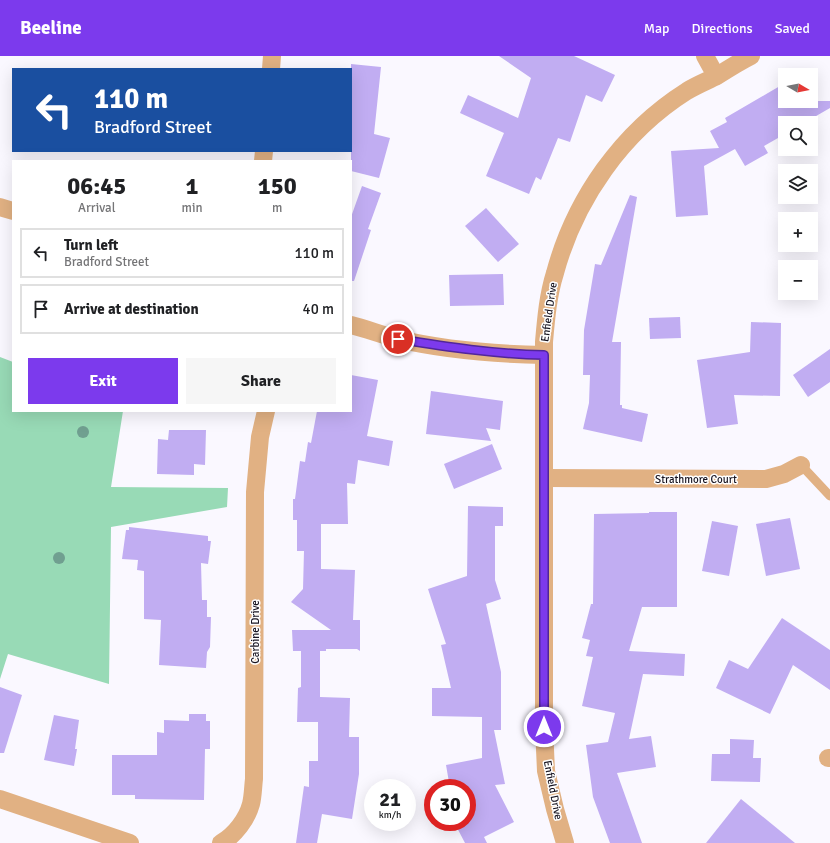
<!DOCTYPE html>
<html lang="en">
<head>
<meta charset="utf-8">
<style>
	body { margin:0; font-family:Signika,sans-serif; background:#f6f6f6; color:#202124; height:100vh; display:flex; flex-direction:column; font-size:15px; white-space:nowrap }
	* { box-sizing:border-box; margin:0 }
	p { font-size:13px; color:#757577 }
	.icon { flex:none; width:22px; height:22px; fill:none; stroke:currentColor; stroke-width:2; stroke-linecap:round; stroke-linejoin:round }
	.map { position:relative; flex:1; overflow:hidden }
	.drawer { position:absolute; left:12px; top:104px; width:340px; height:252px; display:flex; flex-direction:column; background:#fff; border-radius:0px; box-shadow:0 4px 16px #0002 }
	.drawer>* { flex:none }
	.top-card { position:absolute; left:12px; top:12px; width:340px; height:84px; border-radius:0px; box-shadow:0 4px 16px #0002; background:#1a4fa0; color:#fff; overflow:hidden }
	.needle { width:26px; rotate:100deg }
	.buttons { position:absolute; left:778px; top:12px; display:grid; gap:8px }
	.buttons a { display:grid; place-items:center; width:40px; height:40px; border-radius:0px; background:#fff; box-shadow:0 4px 16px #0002; font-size:20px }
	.speed { position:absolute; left:364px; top:723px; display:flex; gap:8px; font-size:20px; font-weight:700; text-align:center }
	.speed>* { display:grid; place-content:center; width:52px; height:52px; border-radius:50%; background:#fff; box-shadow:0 4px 16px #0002; line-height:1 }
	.speed small { font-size:10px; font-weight:400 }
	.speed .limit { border:6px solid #d22; background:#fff; color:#111 }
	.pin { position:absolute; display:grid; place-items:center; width:34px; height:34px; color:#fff; margin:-17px; border:2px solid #fff; border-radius:50%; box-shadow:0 1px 4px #0007 }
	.me { position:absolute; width:44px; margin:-22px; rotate:0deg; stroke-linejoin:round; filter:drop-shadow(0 0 3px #0008) }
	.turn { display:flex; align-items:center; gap:14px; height:84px; padding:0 16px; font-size:18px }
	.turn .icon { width:52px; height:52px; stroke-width:2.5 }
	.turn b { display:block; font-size:28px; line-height:34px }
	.eta { display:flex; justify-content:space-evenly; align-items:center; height:68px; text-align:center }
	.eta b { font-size:24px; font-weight:700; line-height:28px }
	.cta { display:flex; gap:8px; margin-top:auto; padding:8px 16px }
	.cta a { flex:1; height:46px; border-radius:0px; background:#7c3aed; color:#fff; font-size:16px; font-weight:700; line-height:46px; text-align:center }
	.cta a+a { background:#f6f6f6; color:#202124 }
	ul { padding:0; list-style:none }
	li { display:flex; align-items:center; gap:12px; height:50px; margin:0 8px 6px; padding:0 8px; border:2px solid #e0e0e0; border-radius:0px }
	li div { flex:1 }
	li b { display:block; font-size:15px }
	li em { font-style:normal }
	header { display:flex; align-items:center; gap:24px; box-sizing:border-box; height:56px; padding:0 20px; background:#7c3aed; color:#fff }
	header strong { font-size:19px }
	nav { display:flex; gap:22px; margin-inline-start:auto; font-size:14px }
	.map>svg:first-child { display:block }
	.green { fill:#98dab6 }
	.building { fill:#c1adf2 }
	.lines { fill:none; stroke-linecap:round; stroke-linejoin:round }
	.service { stroke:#e1b183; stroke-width:9 }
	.minor { stroke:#e1b183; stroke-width:18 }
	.tree { fill:#709f90 }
	.route-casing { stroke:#51269a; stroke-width:10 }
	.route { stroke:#7c3aed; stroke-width:7 }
	.labels { text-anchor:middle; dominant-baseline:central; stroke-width:3; stroke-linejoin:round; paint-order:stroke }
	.street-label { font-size:11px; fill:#16131f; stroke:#fff }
</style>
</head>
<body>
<header>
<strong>Beeline</strong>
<nav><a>Map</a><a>Directions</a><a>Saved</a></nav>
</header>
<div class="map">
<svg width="830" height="787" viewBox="0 0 830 787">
	<rect width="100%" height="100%" fill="#faf8ff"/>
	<path class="green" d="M0 301 13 306V355H123L111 431 228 432 227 451 111 471 109 628 8 598 0 623Z"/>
	<g class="building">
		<path d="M499 0H574L615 19 602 46 586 39 570 86 558 82 541 124 536 121 529 138 486 120 504 77 460 57 468 39 518 62 531 22Z"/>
		<path d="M351 8 381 11 374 78 390 82 379 122 351 115Z"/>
		<path d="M785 27V45H830V52L804 67H785V78L764 90 768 97 745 110 735 93 704 110 708 159 676 161 671 95 719 92 710 75 727 66 725 62Z"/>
		<path d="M362 130 381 137 368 173 371 174 354 225H351V161Z"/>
		<path d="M630 139 637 141 612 286H621L620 349H622V352L648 358 642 386 583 373 589 347 590 319H583L584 274 595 208 601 209Z"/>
		<path d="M486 152 519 188 498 206 465 170Z"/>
		<path d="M503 218 504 249 450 250 449 219Z"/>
		<path d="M680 261 681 282 650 283 649 262Z"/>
		<path d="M751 266 781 267 780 340 734 339 738 368 707 372 697 304 750 296Z"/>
		<path d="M830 293V326L808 341 793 319Z"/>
		<path d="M351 319 378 324 367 380 393 385 389 410 358 404 355 428 347 427 348 468H321V513L355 514 353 564H360V595L357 593H326V595H320V641L350 642 349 681H359V718L352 763 322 758 317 787H296L304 730 309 731V705H318V666H297L298 632 301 631V595H293L292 574H331L291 546 303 533 304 495H297V464H293V443H295L300 405 305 406 308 386 311 387 317 355H351Z"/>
		<path d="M431 335 503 345 500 374 486 372 491 385 426 378Z"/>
		<path d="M169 374H206L205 409 194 408V419L157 418 158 383 168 384Z"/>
		<path d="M492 388 502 413 454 433 444 408Z"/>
		<path d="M468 450 503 451V470H495V524L501 543 486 548 501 616V674H494L505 728 495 729 514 766 484 781 487 787H465L454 766H467V732H450L446 709 482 702V661L432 660V632H451L441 589 446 588 428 533 467 520Z"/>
		<path d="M649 456H677V551H642L629 595 685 598 684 620 643 618 629 683 651 680 656 711 617 717 642 787H610L593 741 586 689 608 686 615 657 582 650 593 601 586 600 590 584 582 582 591 548H593L594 458 649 457Z"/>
		<path d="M790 462 800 513 766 520 756 468Z"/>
		<path d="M712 465 738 470 729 520 702 515Z"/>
		<path d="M129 471 208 480V485H211L208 508 201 507 202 544H207V561H211L210 591 207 596 206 612 159 609 161 564 144 563V515L137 514 138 504 122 503 126 474H129Z"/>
		<path d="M782 562 830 594V634L793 609 770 658 716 632 729 604 748 613Z"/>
		<path d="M0 631 22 639 4 697H0Z"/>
		<path d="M189 658H206V665H210V693H205L204 744 135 743V739H112V699H157V676L164 677V664L189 665Z"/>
		<path d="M54 659 79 664 75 693H77L74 710 44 704Z"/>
		<path d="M730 683 754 684 753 702H761L760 726 711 725 712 698H730Z"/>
		<path d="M741 743 795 787H706Z"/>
	</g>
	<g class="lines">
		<path class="service" d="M801 409 830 440"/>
		<g class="minor">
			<path d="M705 0 716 20"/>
			<path d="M271 13 272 0"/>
			<path d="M263 105 264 95"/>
			<path d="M0 151 13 155"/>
			<path d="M351 269C367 273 382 279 398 283 445 294 495 298 544 299"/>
			<path d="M545 422 766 423 784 418 801 409"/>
			<path d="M828 702H830"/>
			<path d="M0 743 130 787"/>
			<path d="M221 787C235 779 247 763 251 748 253 740 253 731 254 723L255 436 260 381 266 355"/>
			<path d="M565 787 555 753 546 715 544 671V286C546 263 548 239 555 217 575 143 622 76 687 35 697 29 707 25 717 20 728 13 739 6 751 0"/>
		</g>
	</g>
	<g class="tree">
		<circle cx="83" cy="376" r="6"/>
		<circle cx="59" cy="502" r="6"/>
	</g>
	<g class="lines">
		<defs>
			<path id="route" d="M398 283C448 291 494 298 544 299V671"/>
		</defs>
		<use href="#route" class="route-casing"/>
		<use href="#route" class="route"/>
	</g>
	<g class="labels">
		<g class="street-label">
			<text transform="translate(549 256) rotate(-82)">Enfield Drive</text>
			<text x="696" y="423">Strathmore Court</text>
			<text transform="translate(255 576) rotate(-90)">Carbine Drive</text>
			<text transform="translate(553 734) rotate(79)">Enfield Drive</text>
		</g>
	</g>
</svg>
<div class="buttons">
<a><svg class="needle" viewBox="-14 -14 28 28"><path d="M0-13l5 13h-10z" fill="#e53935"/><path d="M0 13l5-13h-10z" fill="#757577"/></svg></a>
<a><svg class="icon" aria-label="search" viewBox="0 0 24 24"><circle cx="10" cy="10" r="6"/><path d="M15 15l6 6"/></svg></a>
<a><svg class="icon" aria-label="layers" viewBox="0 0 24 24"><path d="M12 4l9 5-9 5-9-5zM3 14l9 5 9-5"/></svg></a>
<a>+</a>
<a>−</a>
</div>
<div class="speed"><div>21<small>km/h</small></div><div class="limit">30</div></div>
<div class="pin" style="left:398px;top:283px;background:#d93025"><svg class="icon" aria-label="arrive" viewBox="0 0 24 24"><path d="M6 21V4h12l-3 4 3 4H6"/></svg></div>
<svg class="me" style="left:544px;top:671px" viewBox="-20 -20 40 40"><circle r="17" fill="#7c3aed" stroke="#fff" stroke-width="3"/><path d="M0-11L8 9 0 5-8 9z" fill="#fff"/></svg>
<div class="top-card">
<div class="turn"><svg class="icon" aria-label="left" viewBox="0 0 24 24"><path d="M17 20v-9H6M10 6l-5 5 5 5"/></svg><div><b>110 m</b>Bradford Street</div></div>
</div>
<section class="drawer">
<div class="eta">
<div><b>06:45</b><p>Arrival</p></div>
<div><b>1</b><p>min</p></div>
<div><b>150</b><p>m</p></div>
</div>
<ul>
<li><svg class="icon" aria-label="left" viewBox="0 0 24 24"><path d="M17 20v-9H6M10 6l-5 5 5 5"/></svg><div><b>Turn left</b><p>Bradford Street</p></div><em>110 m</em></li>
<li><svg class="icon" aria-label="arrive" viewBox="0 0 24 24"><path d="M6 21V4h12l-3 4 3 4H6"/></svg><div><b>Arrive at destination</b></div><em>40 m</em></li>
</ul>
<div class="cta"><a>Exit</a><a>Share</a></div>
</section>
</div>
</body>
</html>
